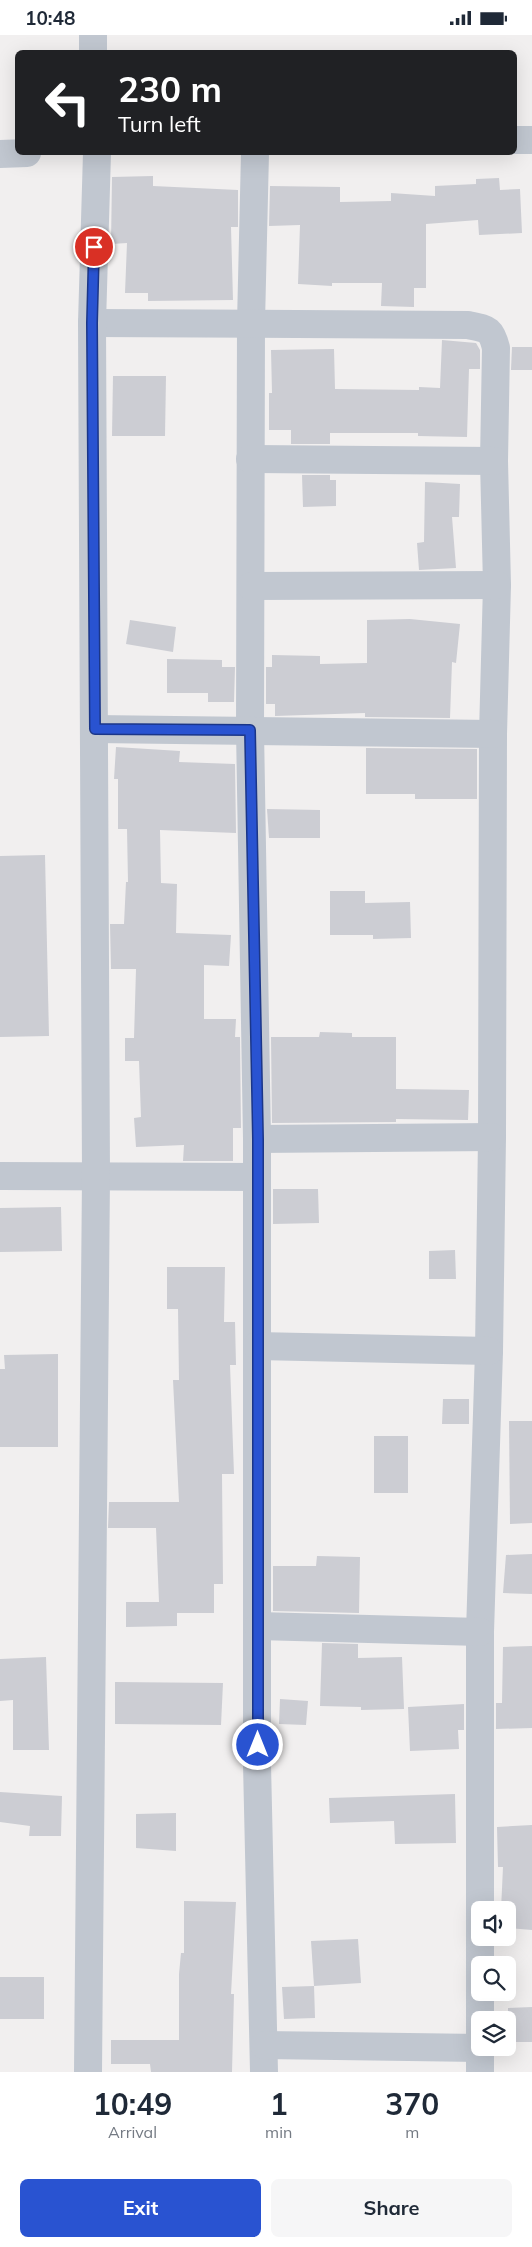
<!DOCTYPE html>
<html lang="en">
<head>
<meta charset="utf-8">
<style>
	body { margin:0; font-family:Mulish,sans-serif; background:#f6f6f7; color:#1f2937; height:100vh; display:flex; flex-direction:column; font-size:19px; white-space:nowrap }
	* { box-sizing:border-box; margin:0 }
	p { font-size:16px; color:#747a83 }
	.icon { flex:none; width:28px; height:28px; fill:none; stroke:currentColor; stroke-width:2; stroke-linecap:round; stroke-linejoin:round }
	.map { position:relative; height:2037px; overflow:hidden }
	.panel { display:flex; flex-direction:column; background:#fff; flex:1 }
	.panel>* { flex:none }
	.top-card { position:absolute; left:15px; top:15px; width:502px; height:105px; border-radius:8px; box-shadow:0 5px 20px #0002; background:#202124; color:#fff; overflow:hidden }
	.buttons { position:absolute; left:471px; top:1866px; display:grid; gap:10px }
	.buttons a { display:grid; place-items:center; width:45px; height:45px; border-radius:8px; background:#fff; box-shadow:0 5px 20px #0002; font-size:25px }
	.pin { position:absolute; display:grid; place-items:center; width:42px; height:42px; color:#fff; margin:-21px; border:2px solid #fff; border-radius:50%; box-shadow:0 1px 5px #0007 }
	.me { position:absolute; width:55px; margin:-28px; rotate:0deg; stroke-linejoin:round; filter:drop-shadow(0 0 4px #0008) }
	.turn { display:flex; align-items:center; gap:18px; height:105px; padding:0 20px; font-size:22px }
	.turn .icon { width:65px; height:65px; stroke-width:2.5 }
	.turn b { display:block; font-size:35px; line-height:42px }
	.eta { display:flex; justify-content:space-evenly; align-items:center; height:85px; text-align:center }
	.eta b { font-size:30px; font-weight:700; line-height:35px }
	.action { display:flex; gap:10px; margin-top:auto; padding:10px 20px }
	.action a { flex:1; height:58px; border-radius:8px; background:#2953d1; color:#fff; font-size:20px; font-weight:700; line-height:58px; text-align:center }
	.action a+a { background:#f6f6f7; color:#1f2937 }
	.status { display:flex; justify-content:space-between; align-items:center; height:35px; padding:0 25px; background:#fff; direction:ltr }
	.status svg { height:14px; fill:currentColor }
	.map>svg:first-child { display:block }
	.building { fill:#cccdd3 }
	.lines { fill:none; stroke-linecap:round; stroke-linejoin:round }
	.minor { stroke:#c1c7d0; stroke-width:28 }
	.route-casing { stroke:#1b3688; stroke-width:12 }
	.route { stroke:#2953d1; stroke-width:9 }
</style>
</head>
<body>
<div class="status"><b>10:48</b><svg viewBox="0 0 49 12"><path d="M0 12V9h3v3zM5 12V6h3v6zM10 12V3h3v9zM15 12V0h3v12zM26 1h20v11H26zM47 4h2v5h-2z"/></svg></div>
<div class="map">
<svg width="532" height="2037" viewBox="0 0 532 2037">
	<rect width="100%" height="100%" fill="#f1efef"/>
	<g class="building">
		<path d="M153 141V151L238 155V192H231L233 265 148 266V258H125L127 208 111 209 112 142Z"/>
		<path d="M499 143 500 155 520 154 522 198 479 200 478 185 426 189V253H414V272L381 271 382 248H332V251L298 249 300 190 269 191 270 151 340 152V167L391 166V158L435 161V151L476 149V144Z"/>
		<path d="M442 305 476 308 480 315V334H469L467 402 418 401V398H330V409H291V395H269V358H272L271 315 334 314 335 354 419 355V352L440 353Z"/>
		<path d="M512 312H532V335H511Z"/>
		<path d="M113 341H166L165 401H112Z"/>
		<path d="M302 440H330V445H336V471L303 472Z"/>
		<path d="M425 447 460 449 459 482H452L456 533 419 535 417 508 424 507Z"/>
		<path d="M410 584 460 589 456 628 452 627 450 683 365 682V678L275 681V669H266V632H272V620L320 621V629L367 628V585Z"/>
		<path d="M130 585 176 592 173 617 126 609Z"/>
		<path d="M167 624 222 625V632H235L234 667H208V658H167Z"/>
		<path d="M116 712 180 716 179 727 235 729 236 798 160 795 161 848 177 849 176 898 231 900 229 931 204 930V984H236L235 1002H240L241 1093H233V1126H183L184 1110 136 1112 134 1083 141 1082 139 1026H125V1003H134L136 934H111L110 889H124L126 847H128L127 794H118V744H114Z"/>
		<path d="M366 713 477 714V764H415V759H366Z"/>
		<path d="M267 774 320 775V803H269Z"/>
		<path d="M45 820 49 1001 0 1002V821Z"/>
		<path d="M330 856H365V868L410 867 411 903 373 904V900H330Z"/>
		<path d="M320 997 352 998V1002H396V1054L469 1055 468 1085 396 1084V1087L272 1088 271 1002H319Z"/>
		<path d="M273 1154H318L319 1188 273 1189Z"/>
		<path d="M61 1172 62 1216 0 1217V1173Z"/>
		<path d="M455 1215 456 1244H429V1216Z"/>
		<path d="M167 1232H225L224 1287H235L236 1330H230L234 1439H222L223 1549H214V1578H177V1591L126 1592V1567H159L156 1493H108L109 1467H179L173 1345H179L178 1274H167Z"/>
		<path d="M58 1319V1412H0V1334H5L4 1320Z"/>
		<path d="M443 1364H469V1389H442Z"/>
		<path d="M509 1386H532V1488L510 1489Z"/>
		<rect x="374" y="1401" width="34" height="57"/>
		<path d="M532 1519V1559L503 1558 506 1520Z"/>
		<path d="M317 1521 360 1522 359 1578 273 1576V1531H316Z"/>
		<path d="M322 1608 358 1609V1623L402 1622 404 1674 361 1675V1672L320 1671Z"/>
		<path d="M532 1611V1693L496 1694V1668H502L503 1612Z"/>
		<path d="M46 1622 49 1715H13V1665L0 1666V1624Z"/>
		<path d="M115 1647 223 1648 221 1690 115 1689Z"/>
		<path d="M280 1664 308 1666 306 1690 279 1689Z"/>
		<path d="M464 1669V1695H458L459 1714 410 1716 408 1672Z"/>
		<path d="M0 1757 62 1761 61 1801H29L30 1791 0 1787Z"/>
		<path d="M455 1759 456 1808 395 1809 394 1786 330 1788 329 1763Z"/>
		<path d="M176 1778V1816L136 1813V1779Z"/>
		<path d="M532 1790V1895L508 1893V1875H501L503 1832H498L497 1792Z"/>
		<path d="M184 1866 236 1867 231 1959H234L232 2037H151L150 2029H111V2005H179V1939L181 1918H184Z"/>
		<path d="M358 1904 361 1948 314 1951 311 1906Z"/>
		<rect x="0" y="1942" width="44" height="42"/>
		<path d="M314 1951 315 1983 284 1984 282 1952Z"/>
		<path d="M532 1972V2007H508V1973Z"/>
	</g>
	<g class="lines">
		<g class="minor">
			<path d="M93 0V18"/>
			<path d="M515 105H532"/>
			<path d="M255 118 251 288 250 695 257 1104V1729L264 2037"/>
			<path d="M0 119 27 118"/>
			<path d="M92 288 468 290C487 294 491 293 496 313L494 426 497 550 493 699 492 1102 489 1316 480 1597V2037"/>
			<path d="M250 424 494 426"/>
			<path d="M251 551 497 550"/>
			<path d="M95 694 493 699"/>
			<path d="M257 1104 492 1102"/>
			<path d="M0 1141 256 1142"/>
			<path d="M257 1311 489 1316"/>
			<path d="M258 1591 480 1597"/>
			<path d="M264 2010 480 2013"/>
			<path d="M88 2037 96 1141 92 288 97 118"/>
		</g>
	</g>
	<g class="lines">
		<defs>
			<path id="route" d="M94 212 92 288 95 694 250 695 258 1104V1710"/>
		</defs>
		<use href="#route" class="route-casing"/>
		<use href="#route" class="route"/>
	</g>
</svg>
<div class="buttons">
<a><svg class="icon" aria-label="sound" viewBox="0 0 24 24"><path d="M4 9h4l5-4v14l-5-4H4zM17 9q2 3 0 6"/></svg></a>
<a><svg class="icon" aria-label="search" viewBox="0 0 24 24"><circle cx="10" cy="10" r="6"/><path d="M15 15l6 6"/></svg></a>
<a><svg class="icon" aria-label="layers" viewBox="0 0 24 24"><path d="M12 4l9 5-9 5-9-5zM3 14l9 5 9-5"/></svg></a>
</div>
<div class="pin" style="left:94px;top:212px;background:#d93025"><svg class="icon" aria-label="arrive" viewBox="0 0 24 24"><path d="M6 21V4h12l-3 4 3 4H6"/></svg></div>
<svg class="me" style="left:258px;top:1710px" viewBox="-20 -20 40 40"><circle r="17" fill="#2953d1" stroke="#fff" stroke-width="3"/><path d="M0-11L8 9 0 5-8 9z" fill="#fff"/></svg>
<div class="top-card">
<div class="turn"><svg class="icon" aria-label="left" viewBox="0 0 24 24"><path d="M17 20v-9H6M10 6l-5 5 5 5"/></svg><div><b>230 m</b>Turn left</div></div>
</div>
</div>
<section class="panel">
<div class="eta">
<div><b>10:49</b><p>Arrival</p></div>
<div><b>1</b><p>min</p></div>
<div><b>370</b><p>m</p></div>
</div>
<div class="action"><a>Exit</a><a>Share</a></div>
</section>
</body>
</html>
